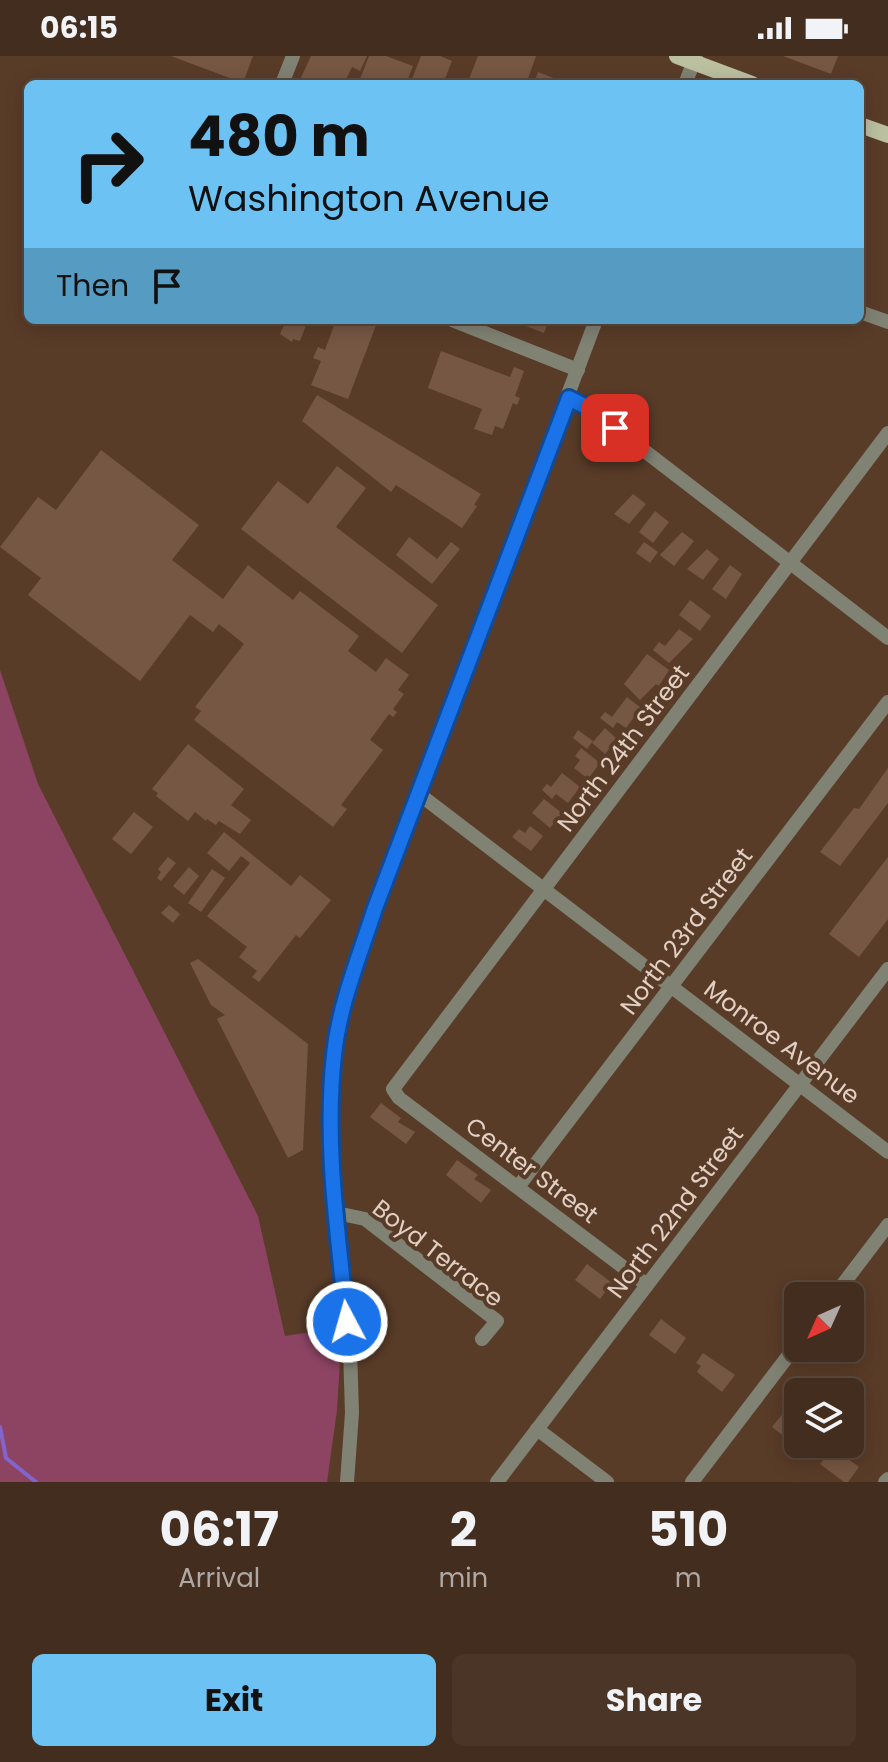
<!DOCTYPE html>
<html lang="en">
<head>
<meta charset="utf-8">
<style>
	body { margin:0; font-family:Poppins,sans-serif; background:#4a3527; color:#f1f3f6; height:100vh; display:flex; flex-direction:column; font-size:30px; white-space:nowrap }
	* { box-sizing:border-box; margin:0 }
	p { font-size:26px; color:#afa8a4 }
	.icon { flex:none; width:44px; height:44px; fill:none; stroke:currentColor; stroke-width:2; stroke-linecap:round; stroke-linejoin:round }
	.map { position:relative; height:1426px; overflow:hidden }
	.panel { display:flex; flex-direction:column; background:#432d1e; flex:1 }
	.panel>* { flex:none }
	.hud { position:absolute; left:24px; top:24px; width:840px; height:244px; border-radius:12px; box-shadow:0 4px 20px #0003,0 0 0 2px #5b493c; background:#6cc3f3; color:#111; overflow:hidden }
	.needle { width:52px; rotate:225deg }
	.tools { position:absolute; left:784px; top:1226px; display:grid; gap:16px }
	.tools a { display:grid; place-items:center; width:80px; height:80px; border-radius:12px; background:#432d1e; box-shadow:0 4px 20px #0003,0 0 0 2px #5b493c; font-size:40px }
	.pin { position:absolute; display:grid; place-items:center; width:68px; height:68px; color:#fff; margin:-34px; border-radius:16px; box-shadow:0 4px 12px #0006 }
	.me { position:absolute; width:88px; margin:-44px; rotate:354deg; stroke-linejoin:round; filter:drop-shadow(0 0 6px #0008) }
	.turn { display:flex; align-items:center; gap:28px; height:168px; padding:0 32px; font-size:36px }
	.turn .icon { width:104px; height:104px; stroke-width:2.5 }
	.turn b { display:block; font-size:56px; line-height:68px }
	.then { display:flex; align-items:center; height:76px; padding:0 32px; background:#0003; gap:16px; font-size:30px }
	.eta { display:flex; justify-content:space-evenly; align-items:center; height:136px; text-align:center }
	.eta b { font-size:48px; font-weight:700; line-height:56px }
	.button { display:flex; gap:16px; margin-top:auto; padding:16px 32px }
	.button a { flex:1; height:92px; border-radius:12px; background:#6cc3f3; color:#111; font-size:32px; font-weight:700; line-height:92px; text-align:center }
	.button a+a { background:#4a3527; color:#f1f3f6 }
	.status { display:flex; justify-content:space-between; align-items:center; height:56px; padding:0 40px; background:#432d1e; direction:ltr }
	.status svg { height:22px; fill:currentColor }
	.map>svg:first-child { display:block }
	.green { fill:#8d4463 }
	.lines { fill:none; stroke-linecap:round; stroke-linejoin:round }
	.stream { stroke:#8364cc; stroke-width:4 }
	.building { fill:#765743 }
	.minor { stroke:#808273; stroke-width:14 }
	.major { stroke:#bbc0a0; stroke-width:16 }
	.route-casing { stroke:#114b97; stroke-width:20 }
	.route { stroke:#1a73e8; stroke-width:14 }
	.labels { text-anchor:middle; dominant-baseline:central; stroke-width:8; stroke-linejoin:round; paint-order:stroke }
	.street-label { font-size:24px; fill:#e2d0c4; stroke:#593c28 }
</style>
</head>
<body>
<div class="status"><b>06:15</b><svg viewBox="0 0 49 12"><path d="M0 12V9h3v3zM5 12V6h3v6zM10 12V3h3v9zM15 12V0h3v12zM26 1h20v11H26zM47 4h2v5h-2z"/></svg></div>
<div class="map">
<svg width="888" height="1426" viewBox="0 0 888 1426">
	<rect width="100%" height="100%" fill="#593c28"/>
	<path class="green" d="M0 614 38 728 258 1160 285 1280 342 1271 337 1354 327 1426H0Z"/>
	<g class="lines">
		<path class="stream" d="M0 1371 6 1402 36 1426"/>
	</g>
	<g class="building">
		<path d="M171 0H253L243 27Z"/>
		<path d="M311 0H367L360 15 352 11 344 28H302L299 26Z"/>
		<path d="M369 0H386L413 10 406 28H358Z"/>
		<path d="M421 0H440L452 5 443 28H410Z"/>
		<path d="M478 0H536L526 28H467Z"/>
		<path d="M783 0H838L831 18Z"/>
		<path d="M538 16 569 28H534Z"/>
		<path d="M286 264H308L300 285 293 283 292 286 280 278Z"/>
		<path d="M336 264H378L348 343 311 329 321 305 313 302 318 291 325 294Z"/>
		<path d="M510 264H549L544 277Z"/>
		<path d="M441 295 510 321 514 311 524 315 515 340 520 342 517 349 513 347 503 373 495 370 492 379 474 373 482 353 428 332Z"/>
		<path d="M317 339 481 438 474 449 477 450 462 472 396 429 391 436 302 365Z"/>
		<path d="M101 394 199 469 172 504 223 543 248 509 293 544 300 535 359 580 348 595 376 616 386 602 409 619 398 634 404 638 393 653 397 656 393 661 389 658 370 684 383 694 341 749 347 753 333 771 194 664 201 655 195 651 244 588 219 568 213 576 190 559 140 625 28 539 41 522 0 491 38 441 56 454Z"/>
		<path d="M337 410 366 432 336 471 438 549 402 597 241 473 278 425 308 448Z"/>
		<path d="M633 438 646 448 629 468 614 458Z"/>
		<path d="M655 455 669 466 653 487 639 476Z"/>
		<path d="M682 476 694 485 674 510 660 499Z"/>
		<path d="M409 481 437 503 451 486 460 493 432 528 396 499Z"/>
		<path d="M644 486 658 496 650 507 636 497Z"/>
		<path d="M707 493 719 503 703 524 687 513Z"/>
		<path d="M730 509 742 518 726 543 712 533Z"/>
		<path d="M690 544 711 560 700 575 679 559Z"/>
		<path d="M679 573 693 583 669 607 653 594 659 586 665 590Z"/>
		<path d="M647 598 669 614 659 630 656 628 640 644 624 628Z"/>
		<path d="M627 641 641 652 626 672 617 666 613 672 600 662 605 656 612 661Z"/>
		<path d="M605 672 617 683 605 698 592 687Z"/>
		<path d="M578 674 593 685 587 693 573 682Z"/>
		<path d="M188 688 244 733 231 749 251 764 240 778 219 765 216 769 207 763 206 765 195 756 188 765 156 740 158 737 152 733Z"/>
		<path d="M581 692 600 707 588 723 574 712 580 704 575 700Z"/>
		<path d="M888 712V747L840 810 820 796 854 752 859 753Z"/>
		<path d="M562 717 580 731 568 747 556 738 552 743 542 734 547 728 551 731Z"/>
		<path d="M544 743 562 757 550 772 532 757Z"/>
		<path d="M134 756 153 771 131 798 112 783Z"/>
		<path d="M530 770 543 780 531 795 512 781 519 773 525 777Z"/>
		<path d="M224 776 291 830 300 819 331 844 300 882 296 879 259 926 252 921 257 915 239 901 247 891 207 860 250 807 241 800 229 815 207 797Z"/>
		<path d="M168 801 176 807 161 825 157 822 161 816 158 813Z"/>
		<path d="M888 801V863L859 901 829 878Z"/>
		<path d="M189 811 199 820 184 839 173 830Z"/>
		<path d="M212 813 225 822 201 856 188 847Z"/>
		<path d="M169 849 180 858 173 867 161 857Z"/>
		<path d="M198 903 308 988 303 1094 288 1102 217 963 225 959 211 949 190 907Z"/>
		<path d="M381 1047 401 1062 398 1066 415 1076 406 1088 370 1061Z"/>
		<path d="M457 1104 478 1119 474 1123 491 1134 481 1147 446 1119Z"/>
		<path d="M587 1208 612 1227 600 1243 575 1224Z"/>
		<path d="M661 1263 686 1282 675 1298 649 1279Z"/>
		<path d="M703 1297 735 1319 722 1336 697 1316 701 1310 696 1307Z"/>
		<path d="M785 1355 798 1365V1391L772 1371Z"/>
		<path d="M833 1392 859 1411 848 1426H844L820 1408Z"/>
	</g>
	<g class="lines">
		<g class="minor">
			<path d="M282 28 293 0"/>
			<path d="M685 28 696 0"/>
			<path d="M860 256 888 266"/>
			<path d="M452 264 578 314"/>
			<path d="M569 342 590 353 888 582"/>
			<path d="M419 738 888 1096"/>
			<path d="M518 1131 888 646"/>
			<path d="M336 1160 346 1159 365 1163 497 1265 482 1283"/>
			<path d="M647 1229 399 1042 393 1033 888 377"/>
			<path d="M834 1240 888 1169"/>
			<path d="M537 1373 607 1426"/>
			<path d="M347 1426 352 1357 350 1293 329 1080 334 998 338 976 375 852 596 264"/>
			<path d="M497 1426 888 913"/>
			<path d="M692 1426 798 1287"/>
			<path d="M885 1426 888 1423"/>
		</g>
		<g class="major">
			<path d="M677 0 752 28"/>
			<path d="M860 69 888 79"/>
		</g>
	</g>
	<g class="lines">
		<defs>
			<path id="route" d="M347 1266C338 1177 324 1088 334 999 339 949 360 899 375 852L569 342 590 353 615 372"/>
		</defs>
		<use href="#route" class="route-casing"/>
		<use href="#route" class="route"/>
	</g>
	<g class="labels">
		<g class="street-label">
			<text transform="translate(623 692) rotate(-53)">North 24th Street</text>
			<text transform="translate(686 875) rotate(-53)">North 23rd Street</text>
			<text transform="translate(782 986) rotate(37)">Monroe Avenue</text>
			<text transform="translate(532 1114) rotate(37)">Center Street</text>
			<text transform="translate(675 1156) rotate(-53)">North 22nd Street</text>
			<text transform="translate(438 1197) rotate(38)">Boyd Terrace</text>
		</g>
	</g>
</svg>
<div class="tools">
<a><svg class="needle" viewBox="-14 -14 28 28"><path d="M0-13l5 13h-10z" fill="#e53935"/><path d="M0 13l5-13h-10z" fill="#afa8a4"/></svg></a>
<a><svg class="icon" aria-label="layers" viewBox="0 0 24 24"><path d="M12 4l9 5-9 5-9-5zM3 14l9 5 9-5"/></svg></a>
</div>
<div class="pin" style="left:615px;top:372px;background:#d93025"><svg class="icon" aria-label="arrive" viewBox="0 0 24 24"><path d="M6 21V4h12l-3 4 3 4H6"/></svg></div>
<svg class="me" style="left:347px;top:1266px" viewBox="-20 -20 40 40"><circle r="17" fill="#1a73e8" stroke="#fff" stroke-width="3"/><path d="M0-11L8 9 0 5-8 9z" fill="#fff"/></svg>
<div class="hud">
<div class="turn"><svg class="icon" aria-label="right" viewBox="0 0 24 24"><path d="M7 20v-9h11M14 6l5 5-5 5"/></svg><div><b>480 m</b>Washington Avenue</div></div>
<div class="then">Then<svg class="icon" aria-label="arrive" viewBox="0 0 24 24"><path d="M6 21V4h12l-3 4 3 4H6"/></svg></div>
</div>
</div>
<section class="panel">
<div class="eta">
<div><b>06:17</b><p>Arrival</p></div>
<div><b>2</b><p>min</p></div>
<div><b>510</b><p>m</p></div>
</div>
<div class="button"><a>Exit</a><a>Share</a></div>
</section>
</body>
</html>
